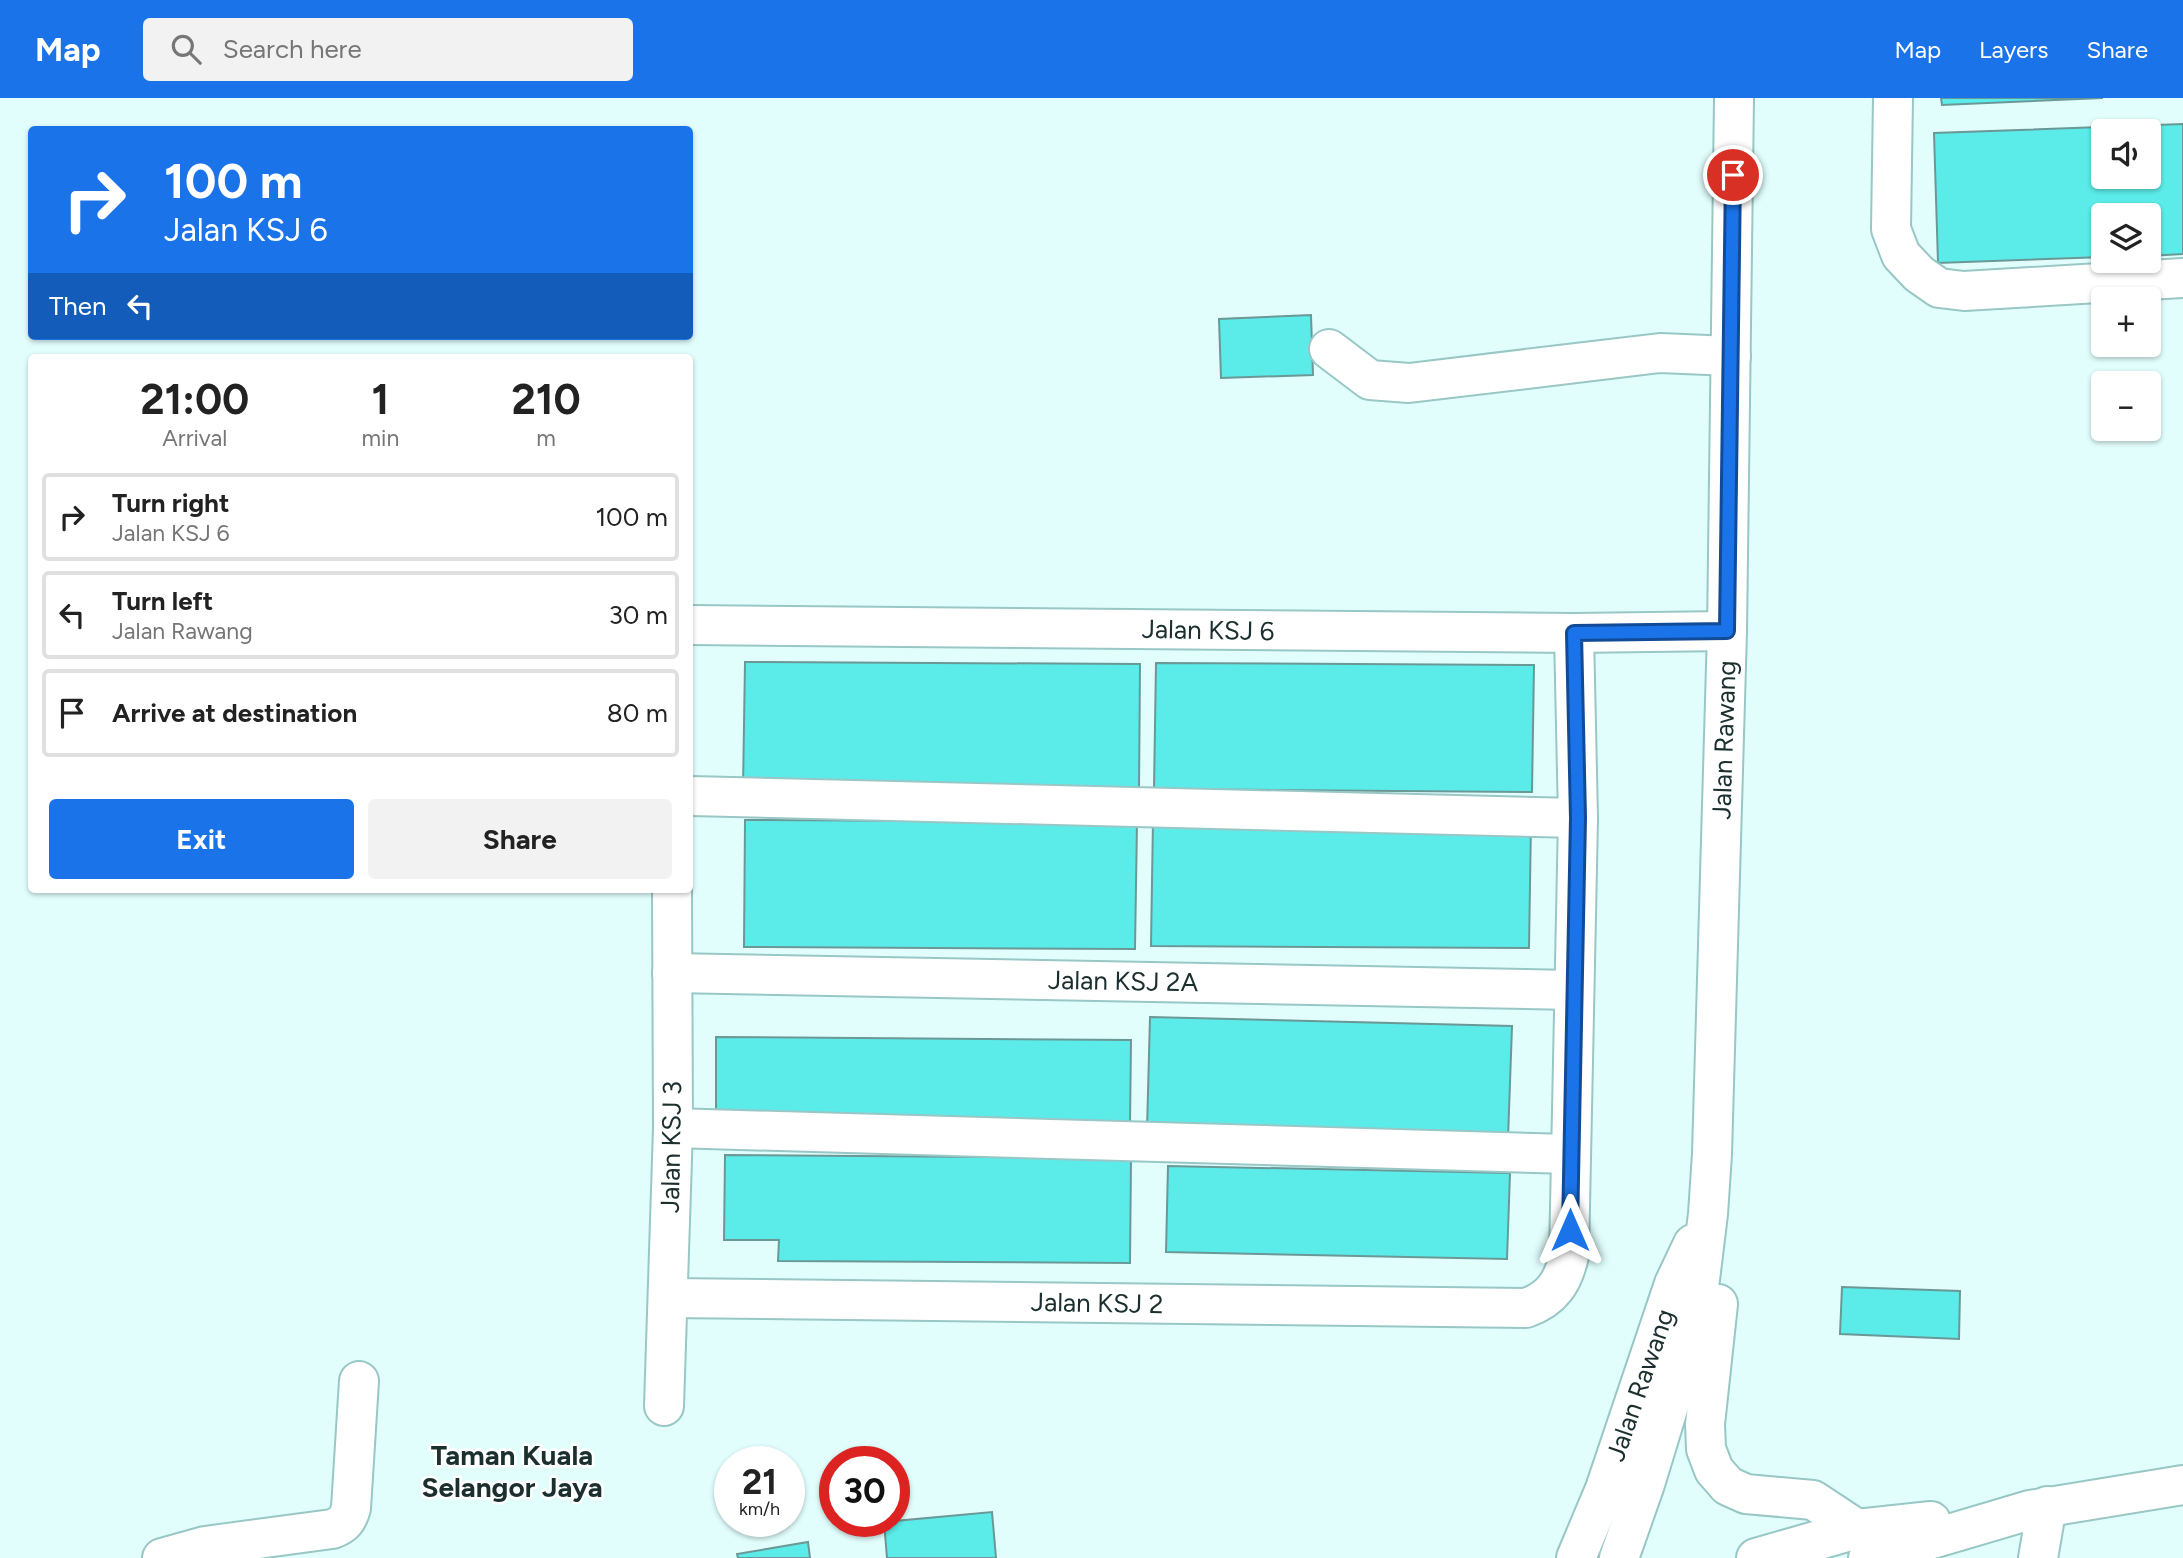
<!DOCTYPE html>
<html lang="en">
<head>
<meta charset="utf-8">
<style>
	body { margin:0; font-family:Figtree,sans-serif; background:#f2f2f2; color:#222; height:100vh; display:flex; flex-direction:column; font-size:26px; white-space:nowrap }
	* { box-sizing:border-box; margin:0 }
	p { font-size:23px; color:#767676 }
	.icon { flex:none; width:38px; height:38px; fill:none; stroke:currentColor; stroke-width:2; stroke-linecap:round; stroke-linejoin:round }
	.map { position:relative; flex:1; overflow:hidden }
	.sheet { position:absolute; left:28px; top:256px; width:665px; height:539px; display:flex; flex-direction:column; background:#fff; border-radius:7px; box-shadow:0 2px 5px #0004 }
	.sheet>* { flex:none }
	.banner { position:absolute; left:28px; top:28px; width:665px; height:214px; border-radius:7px; box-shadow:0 2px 5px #0004; background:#1a73e8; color:#fff; overflow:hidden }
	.controls { position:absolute; left:2091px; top:21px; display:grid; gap:14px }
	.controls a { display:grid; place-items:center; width:70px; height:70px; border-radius:7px; background:#fff; box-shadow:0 2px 5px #0004; font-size:35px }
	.speed { position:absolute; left:714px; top:1348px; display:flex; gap:14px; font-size:35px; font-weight:700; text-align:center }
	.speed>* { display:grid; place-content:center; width:91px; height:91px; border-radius:50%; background:#fff; box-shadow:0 2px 5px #0004; line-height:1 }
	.speed small { font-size:18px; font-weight:400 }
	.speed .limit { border:10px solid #d22; background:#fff; color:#111 }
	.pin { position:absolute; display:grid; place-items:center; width:60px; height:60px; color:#fff; margin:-30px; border:4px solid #fff; border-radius:50%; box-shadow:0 2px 7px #0007 }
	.me { position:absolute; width:77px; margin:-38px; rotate:0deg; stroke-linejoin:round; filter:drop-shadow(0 0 5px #0008) }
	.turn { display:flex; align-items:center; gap:24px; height:147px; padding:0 21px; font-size:32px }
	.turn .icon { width:91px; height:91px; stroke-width:2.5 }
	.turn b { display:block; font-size:49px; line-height:60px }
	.then { display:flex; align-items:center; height:66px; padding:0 21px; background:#0003; gap:14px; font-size:26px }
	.eta { display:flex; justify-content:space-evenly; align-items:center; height:119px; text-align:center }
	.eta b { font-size:42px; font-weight:700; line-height:49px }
	.button { display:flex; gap:14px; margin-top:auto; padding:14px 21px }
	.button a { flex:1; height:80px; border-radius:7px; background:#1a73e8; color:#fff; font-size:28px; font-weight:700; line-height:80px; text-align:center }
	.button a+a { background:#f2f2f2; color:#222 }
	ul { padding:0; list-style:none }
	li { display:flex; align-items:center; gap:21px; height:88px; margin:0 14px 10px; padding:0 7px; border:4px solid #e0e0e0; border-radius:7px }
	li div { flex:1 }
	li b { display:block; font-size:26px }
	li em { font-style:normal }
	header { display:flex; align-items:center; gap:42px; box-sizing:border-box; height:98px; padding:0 35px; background:#1a73e8; color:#fff }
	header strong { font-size:33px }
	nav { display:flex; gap:38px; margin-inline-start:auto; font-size:24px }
	.search { width:490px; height:63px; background:#f2f2f2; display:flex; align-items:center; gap:18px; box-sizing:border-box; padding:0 24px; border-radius:7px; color:#767676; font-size:26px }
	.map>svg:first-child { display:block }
	.building { fill:#5bece9; stroke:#6a9896; stroke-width:2; fill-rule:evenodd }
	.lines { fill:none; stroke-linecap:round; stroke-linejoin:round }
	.minor-casing { stroke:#98c7c6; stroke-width:42 }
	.major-casing { stroke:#98c7c6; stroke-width:42 }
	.minor { stroke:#fff; stroke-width:38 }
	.major { stroke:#fff; stroke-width:38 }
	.route-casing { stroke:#114b97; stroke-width:18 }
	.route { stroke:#1a73e8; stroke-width:12 }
	.labels { text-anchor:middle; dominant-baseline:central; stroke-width:5; stroke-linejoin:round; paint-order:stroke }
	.street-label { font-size:26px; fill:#1c2f2f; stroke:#fff }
	.neighbourhood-label { font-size:28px; font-weight:bold; fill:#1c2f2f; stroke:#fff }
</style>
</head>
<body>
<header>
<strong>Map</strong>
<div class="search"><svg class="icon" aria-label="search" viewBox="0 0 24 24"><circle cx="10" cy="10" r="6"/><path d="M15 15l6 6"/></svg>Search here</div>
<nav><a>Map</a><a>Layers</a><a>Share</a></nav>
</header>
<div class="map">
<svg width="2183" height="1460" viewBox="0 0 2183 1460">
	<rect width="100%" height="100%" fill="#e1fefd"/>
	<g class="building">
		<path d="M1941 0H2103L1942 7Z"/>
		<path d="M2183 26V156L2149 158V117H2104V159L1938 165 1934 35ZM2104 33H2149V79H2104Z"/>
		<path d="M1311 217 1313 277 1221 280 1219 221Z"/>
		<path d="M745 564 1140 566 1139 693 743 690Z"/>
		<path d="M1156 565 1534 567 1532 694 1154 691Z"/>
		<path d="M1153 721 1531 724 1529 850 1151 848Z"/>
		<path d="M745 722 1137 724 1135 851 744 849Z"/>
		<path d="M1150 919 1512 928 1508 1041 1147 1032Z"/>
		<path d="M716 939 1131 942 1130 1027 716 1025Z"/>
		<path d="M725 1057 1131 1060 1130 1165 778 1163 779 1142H724Z"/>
		<path d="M1168 1068 1510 1075 1507 1161 1166 1154Z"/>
		<path d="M1842 1189 1960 1193 1959 1241 1840 1236Z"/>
		<path d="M992 1414 996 1460H887L884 1424Z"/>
		<path d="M808 1444 810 1460H738L737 1456Z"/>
	</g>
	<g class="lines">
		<defs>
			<g id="minor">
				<path d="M1893 0 1891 131 1901 157 1919 176 1939 190 1964 193 2183 180"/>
				<path d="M1329 251 1370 282 1409 285 1660 255 1731 258"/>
				<path d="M690 527 1574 535 1727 533"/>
				<path d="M690 698 1578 720"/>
				<path d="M672 875 1574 892"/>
				<path d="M673 1030 1570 1056"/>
				<path d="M668 1200 1526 1210C1552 1201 1563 1184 1569 1158L1578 720 1574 535"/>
				<path d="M664 1308 673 1030 672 791"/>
				<path d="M162 1460 205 1448 332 1431C344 1427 348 1421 351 1410L359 1283"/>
				<path d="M1756 1460 1857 1431 1931 1423"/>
				<path d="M1868 1460 2030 1412 2183 1387"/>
				<path d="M2038 1460 2047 1408"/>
			</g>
			<g id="major">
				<path d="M1718 1206 1705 1326 1706 1351 1714 1372 1728 1388 1746 1396 1813 1402 1857 1431"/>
				<path d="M1576 1460 1605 1391 1674 1186 1693 1146"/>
				<path d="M1619 1460 1645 1386 1695 1222 1708 1116 1712 1056 1727 533 1734 0"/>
				<path d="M1872 1460 1882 1456"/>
			</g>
		</defs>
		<use href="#minor" class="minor-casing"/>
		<use href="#major" class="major-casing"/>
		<use href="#minor" class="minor"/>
		<use href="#major" class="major"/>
	</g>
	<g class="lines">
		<defs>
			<path id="route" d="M1570 1132 1578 720 1574 535 1727 533 1733 77"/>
		</defs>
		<use href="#route" class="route-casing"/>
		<use href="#route" class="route"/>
	</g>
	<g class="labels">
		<g class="street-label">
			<text transform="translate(1208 532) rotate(1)">Jalan KSJ 6</text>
			<text transform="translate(1724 642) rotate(-88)">Jalan Rawang</text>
			<text transform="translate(1123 883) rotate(1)">Jalan KSJ 2A</text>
			<text transform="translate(671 1049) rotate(-89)">Jalan KSJ 3</text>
			<text transform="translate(1097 1205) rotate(1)">Jalan KSJ 2</text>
			<text transform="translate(1640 1287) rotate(-71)">Jalan Rawang</text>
		</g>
		<g class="neighbourhood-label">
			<text x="512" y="1357">Taman Kuala<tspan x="512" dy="32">Selangor Jaya</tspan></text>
		</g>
	</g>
</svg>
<div class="controls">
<a><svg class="icon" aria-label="sound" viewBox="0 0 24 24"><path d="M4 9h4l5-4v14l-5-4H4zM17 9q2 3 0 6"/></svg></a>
<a><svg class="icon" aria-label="layers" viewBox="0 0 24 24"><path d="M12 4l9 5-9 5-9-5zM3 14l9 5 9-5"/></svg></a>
<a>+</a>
<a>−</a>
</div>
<div class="speed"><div>21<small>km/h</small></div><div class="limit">30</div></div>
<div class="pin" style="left:1733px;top:77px;background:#d93025"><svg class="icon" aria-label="arrive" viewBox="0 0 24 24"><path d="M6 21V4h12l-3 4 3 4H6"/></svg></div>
<svg class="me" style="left:1570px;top:1132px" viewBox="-20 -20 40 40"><path d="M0-17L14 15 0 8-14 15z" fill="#1a73e8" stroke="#fff" stroke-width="4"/></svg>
<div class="banner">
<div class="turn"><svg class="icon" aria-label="right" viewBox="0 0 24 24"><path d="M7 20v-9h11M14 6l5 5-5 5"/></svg><div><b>100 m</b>Jalan KSJ 6</div></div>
<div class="then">Then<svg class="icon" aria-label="left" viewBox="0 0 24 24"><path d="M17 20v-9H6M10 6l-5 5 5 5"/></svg></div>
</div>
<section class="sheet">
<div class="eta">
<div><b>21:00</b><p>Arrival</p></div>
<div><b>1</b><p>min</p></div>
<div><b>210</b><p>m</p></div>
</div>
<ul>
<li><svg class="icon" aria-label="right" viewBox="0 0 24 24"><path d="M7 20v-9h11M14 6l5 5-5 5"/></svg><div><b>Turn right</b><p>Jalan KSJ 6</p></div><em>100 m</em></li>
<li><svg class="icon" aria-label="left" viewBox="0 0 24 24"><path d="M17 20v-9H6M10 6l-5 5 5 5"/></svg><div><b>Turn left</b><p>Jalan Rawang</p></div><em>30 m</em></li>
<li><svg class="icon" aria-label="arrive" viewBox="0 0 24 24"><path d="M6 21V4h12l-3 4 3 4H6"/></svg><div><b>Arrive at destination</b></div><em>80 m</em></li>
</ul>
<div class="button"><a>Exit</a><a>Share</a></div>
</section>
</div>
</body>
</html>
